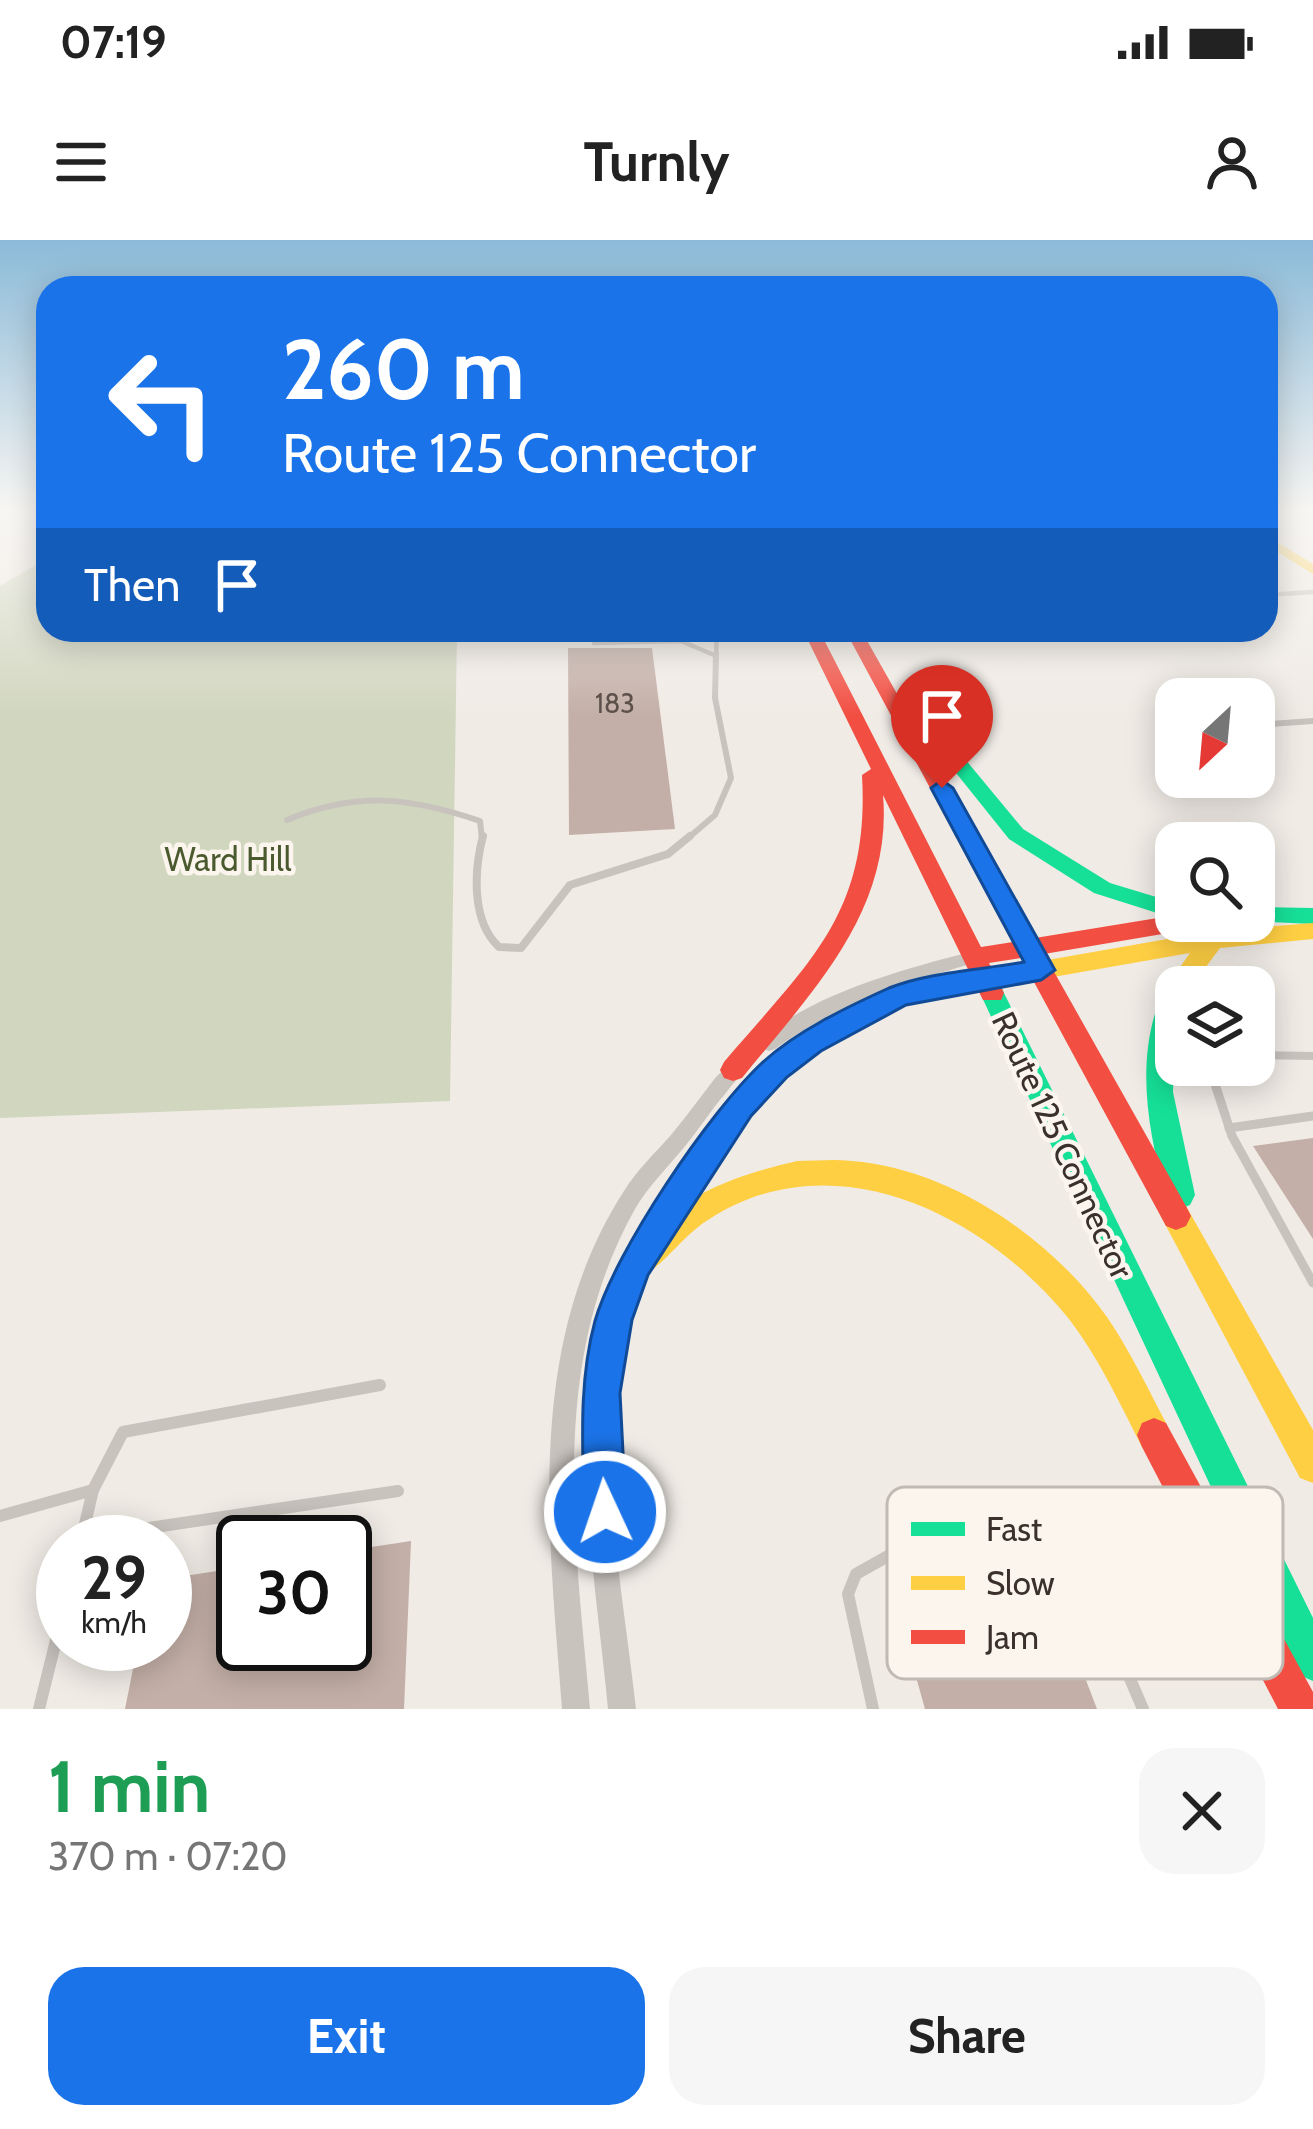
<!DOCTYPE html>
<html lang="en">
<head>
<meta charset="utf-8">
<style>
	body { margin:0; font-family:Cabin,sans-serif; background:#f6f6f6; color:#222; height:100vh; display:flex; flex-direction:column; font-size:45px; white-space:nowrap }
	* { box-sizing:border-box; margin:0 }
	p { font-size:39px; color:#767676 }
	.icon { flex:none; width:66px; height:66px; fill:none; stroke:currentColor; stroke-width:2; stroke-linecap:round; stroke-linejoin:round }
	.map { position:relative; height:1469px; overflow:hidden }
	.details { display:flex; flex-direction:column; background:#fff; flex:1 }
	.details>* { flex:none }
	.guide { position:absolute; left:36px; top:36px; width:1242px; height:366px; border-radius:36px; box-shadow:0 6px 30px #0003; background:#1a73e8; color:#fff; overflow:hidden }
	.needle { width:78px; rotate:206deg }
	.tools { position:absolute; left:1155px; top:438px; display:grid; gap:24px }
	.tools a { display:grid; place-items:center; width:120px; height:120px; border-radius:24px; background:#fff; box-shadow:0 6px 30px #0003; font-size:60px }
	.speed { position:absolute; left:36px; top:1275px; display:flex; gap:24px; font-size:60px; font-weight:700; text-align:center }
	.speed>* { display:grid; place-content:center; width:156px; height:156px; border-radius:50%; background:#fff; box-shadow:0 6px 30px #0003; line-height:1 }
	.speed small { font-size:30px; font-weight:400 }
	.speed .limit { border:6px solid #111; border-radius:18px; background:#fff; color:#111 }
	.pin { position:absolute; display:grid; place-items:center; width:102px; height:102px; color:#fff; margin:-123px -51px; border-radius:50% 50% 50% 0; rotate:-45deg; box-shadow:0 0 12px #0007 }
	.pin .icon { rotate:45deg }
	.me { position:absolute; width:132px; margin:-66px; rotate:357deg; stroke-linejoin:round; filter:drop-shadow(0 0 9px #0008) }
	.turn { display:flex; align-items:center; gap:42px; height:252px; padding:0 48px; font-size:54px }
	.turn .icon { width:156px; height:156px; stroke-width:2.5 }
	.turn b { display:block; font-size:84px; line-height:102px }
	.then { display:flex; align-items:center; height:114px; padding:0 48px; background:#0003; gap:24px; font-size:45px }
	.round { display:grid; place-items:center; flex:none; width:126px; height:126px; border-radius:36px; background:#f6f6f6 }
	.overview { display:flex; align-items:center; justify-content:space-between; height:204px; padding:0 48px }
	h1 { font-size:72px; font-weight:700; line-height:90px; color:#1e9e55 }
	.button { display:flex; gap:24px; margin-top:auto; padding:24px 48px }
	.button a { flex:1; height:138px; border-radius:36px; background:#1a73e8; color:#fff; font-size:48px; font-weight:700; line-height:138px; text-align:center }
	.button a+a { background:#f6f6f6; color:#222 }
	.status { display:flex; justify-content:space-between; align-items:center; height:84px; padding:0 60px; background:#fff; direction:ltr }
	.status svg { height:33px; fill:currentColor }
	header { display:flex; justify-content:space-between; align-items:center; height:156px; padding:0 48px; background:#fff; font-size:54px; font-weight:700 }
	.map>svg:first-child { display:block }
	.green { fill:#d1d6bf }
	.building { fill:#c3afa7 }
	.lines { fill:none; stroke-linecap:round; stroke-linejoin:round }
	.lane-far4 { stroke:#c9c3be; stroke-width:4.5 }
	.lane-far3 { stroke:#c9c3be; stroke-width:6 }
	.lane-far2 { stroke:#c9c3be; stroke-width:8 }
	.lane-far1 { stroke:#c9c3be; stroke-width:9 }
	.lane { stroke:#c9c3be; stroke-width:12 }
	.street { fill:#c9c3be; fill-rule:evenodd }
	.fast { fill:#16e098; fill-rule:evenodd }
	.slow { fill:#ffcf43; fill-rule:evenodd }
	.jam { fill:#f24e42; fill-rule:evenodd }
	.route { fill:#1a73e8; stroke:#114b97; stroke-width:3 }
	.labels { text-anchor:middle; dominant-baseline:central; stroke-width:9; stroke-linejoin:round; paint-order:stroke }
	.number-label { font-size:27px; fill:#5d504a }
	.park-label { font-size:33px; fill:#4a5a2e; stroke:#fbf5ee }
	.street-label { font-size:33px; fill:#3b302b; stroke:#fbf5ee }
	.key { fill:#fbf5ee; stroke:#c1bab4; stroke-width:3 }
	.key-label { font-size:33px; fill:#3b302b }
</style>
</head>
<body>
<div class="status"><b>07:19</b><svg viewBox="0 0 49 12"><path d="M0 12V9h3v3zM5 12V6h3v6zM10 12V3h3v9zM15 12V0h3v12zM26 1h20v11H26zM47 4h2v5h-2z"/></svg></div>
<header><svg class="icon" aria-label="menu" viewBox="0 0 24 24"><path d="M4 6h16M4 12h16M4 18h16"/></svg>Turnly<svg class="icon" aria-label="person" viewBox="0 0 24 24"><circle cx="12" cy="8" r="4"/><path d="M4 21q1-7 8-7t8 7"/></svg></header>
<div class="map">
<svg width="1313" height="1469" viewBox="0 0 1313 1469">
	<rect width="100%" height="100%" fill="#f0ebe5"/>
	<path class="green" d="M48 318V390H457L450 861 0 878V346Z"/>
	<g class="building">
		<path d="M568 408H652L675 589 569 595Z"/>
		<path d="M1313 898V999L1253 906Z"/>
		<path d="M411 1301 404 1469H125L138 1404H165V1339L243 1327V1404H345V1311Z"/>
		<path d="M1045 1333 1097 1469H925L895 1362Z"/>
	</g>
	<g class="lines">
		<g class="lane-far4">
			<path d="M1266 355 1313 352"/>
			<path d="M594 403 681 401 714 415"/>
			<path d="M716 417 717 390"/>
		</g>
		<g class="lane-far3">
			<path d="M1254 485 1313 481"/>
			<path d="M287 580C356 551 410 557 480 581L482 599"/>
			<path d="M687 599 715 575 731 538 715 458 716 414"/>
		</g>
		<g class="lane-far2">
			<path d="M483 596C474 630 471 681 499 707L521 708 570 645 668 614 690 596"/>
			<path d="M1254 815 1313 816"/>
		</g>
		<g class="lane-far1">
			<path d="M1223 825 1213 838 1232 896 1313 1043"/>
			<path d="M1229 888 1313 876"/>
		</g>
		<g class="lane">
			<path d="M93 1250 123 1192 380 1145"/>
			<path d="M0 1276 93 1250 81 1301"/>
			<path d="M81 1298 398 1251"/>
			<path d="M39 1469 63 1372"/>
			<path d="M873 1469 848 1354 856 1334 970 1270 1050 1286 1107 1385 1143 1469"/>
		</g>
		<g class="street">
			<path d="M975 711 981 713 983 717 981 721C902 744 844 760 775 809L769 811 763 809 760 804C797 757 917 725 975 711Z"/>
			<path d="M985 734 991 735 993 740 991 745C955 754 918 756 883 771 786 814 726 899 671 986L664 989 657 986 654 979 657 972C713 887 777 798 876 760 911 747 948 740 985 734Z"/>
			<path d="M739 819 745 821 748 826C741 836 732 844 725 854 711 870 700 888 686 905 669 926 649 945 635 969 548 1124 575 1299 590 1469H562C549 1295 524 1106 624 951 637 930 655 913 671 895 687 876 701 856 716 837L733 821Z"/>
			<path d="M638 1011 645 1014 649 1021C642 1038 634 1055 628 1073 591 1200 622 1341 636 1469H608C596 1340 568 1201 606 1074 612 1053 622 1033 631 1014Z"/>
		</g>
		<g class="fast">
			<path d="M910 459 916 460 1023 589 1110 643 1176 663V679L1094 653 1009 599 904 468 901 464Z"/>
			<path d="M1254 667 1313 668V684L1247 681H1254Z"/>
			<path d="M1176 741 1187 747H1176L1173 852 1195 955 1190 965 1180 969 1170 965 1165 955C1147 884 1133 812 1167 743Z"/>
			<path d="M992 743 1001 746 1004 753 1313 1378V1441L1299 1435 980 753 983 746Z"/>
		</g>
		<g class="slow">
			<path d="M1266 295 1313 324V334L1266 305Z"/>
			<path d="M1313 683V699L1220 708 1191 747H1176V756L1166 747 1190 713 985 749 976 747 973 740 976 733 985 731 1213 691Z"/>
			<path d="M797 921C815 921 834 919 852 921 951 929 1051 998 1107 1077 1130 1111 1147 1147 1166 1183L1171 1195 1166 1207 1154 1212 1142 1207C1120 1164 1099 1118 1069 1079 995 987 865 913 746 960 728 967 705 980 691 993 673 1009 657 1031 635 1040L624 1036 620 1025C626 1010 639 1001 651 990 694 950 741 934 797 921Z"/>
			<path d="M1176 962 1186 966 1313 1190V1243L1300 1238 1166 986 1161 976 1166 966Z"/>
		</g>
		<g class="jam">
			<path d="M803 390H819L981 707 1013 702 845 390H861L1035 698 1176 675V681H1203L1192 689 1044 714 1186 966 1191 976 1186 986 1176 990 1166 986 1021 718 989 723 1004 753 1001 760H983L883 555C893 672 811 753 742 838L733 841 724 838 720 830 724 822C808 723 870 675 862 535L871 529Z"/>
			<path d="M1154 1178 1166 1183 1313 1452V1469H1278L1142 1207 1137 1195 1142 1183Z"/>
		</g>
	</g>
	<linearGradient id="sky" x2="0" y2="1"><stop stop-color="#8bbad8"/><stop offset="0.57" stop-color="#f8f6f3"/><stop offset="1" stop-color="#f8f6f3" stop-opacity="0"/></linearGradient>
	<rect width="1313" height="476" fill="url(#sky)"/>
	<path class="route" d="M942 540 953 548 1055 730 1041 740 906 765 821 811 787 837 751 876 648 1035 632 1080 620 1153 626 1272 620 1286 605 1292 590 1286 584 1272C583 1208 578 1144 595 1081 615 1011 709 872 763 822 797 791 847 767 889 748 929 732 981 730 1024 722L931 548Z"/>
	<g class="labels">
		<g class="number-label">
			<text x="615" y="463">183</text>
		</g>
		<g class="park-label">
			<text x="228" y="619">Ward Hill</text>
		</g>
		<g class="street-label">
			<text transform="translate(1063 905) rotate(65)">Route 125 Connector</text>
		</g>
	</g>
	<rect x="887" y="1247" width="396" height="192" rx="18" class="key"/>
	<rect x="911" y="1282" width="54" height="14" fill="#16e098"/>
	<rect x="911" y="1336" width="54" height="14" fill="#ffcf43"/>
	<rect x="911" y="1390" width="54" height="14" fill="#f24e42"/>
	<g class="key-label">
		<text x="986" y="1301">Fast</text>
		<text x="986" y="1355">Slow</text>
		<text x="986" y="1409">Jam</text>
	</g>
</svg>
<div class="tools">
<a><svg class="needle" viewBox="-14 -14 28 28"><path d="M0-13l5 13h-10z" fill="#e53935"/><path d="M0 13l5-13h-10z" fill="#767676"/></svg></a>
<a><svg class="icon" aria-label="search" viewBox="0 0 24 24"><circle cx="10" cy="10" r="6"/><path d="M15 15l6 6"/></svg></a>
<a><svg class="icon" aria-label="layers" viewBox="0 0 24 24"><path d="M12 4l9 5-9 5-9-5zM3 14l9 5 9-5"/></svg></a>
</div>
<div class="speed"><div>29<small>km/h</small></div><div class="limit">30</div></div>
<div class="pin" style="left:942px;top:548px;background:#d93025"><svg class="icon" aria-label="arrive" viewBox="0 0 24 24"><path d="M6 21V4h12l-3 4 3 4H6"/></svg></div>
<svg class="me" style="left:605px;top:1272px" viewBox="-20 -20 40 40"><circle r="17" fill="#1a73e8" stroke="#fff" stroke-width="3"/><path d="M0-11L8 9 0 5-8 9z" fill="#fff"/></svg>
<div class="guide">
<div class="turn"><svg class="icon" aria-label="left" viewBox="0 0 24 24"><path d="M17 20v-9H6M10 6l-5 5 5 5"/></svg><div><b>260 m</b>Route 125 Connector</div></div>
<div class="then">Then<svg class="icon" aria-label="arrive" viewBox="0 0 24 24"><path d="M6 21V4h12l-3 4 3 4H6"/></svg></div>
</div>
</div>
<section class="details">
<div class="overview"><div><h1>1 min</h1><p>370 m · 07:20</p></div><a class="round"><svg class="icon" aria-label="close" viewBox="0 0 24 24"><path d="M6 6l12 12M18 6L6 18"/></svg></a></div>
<div class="button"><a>Exit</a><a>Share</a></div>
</section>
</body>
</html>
